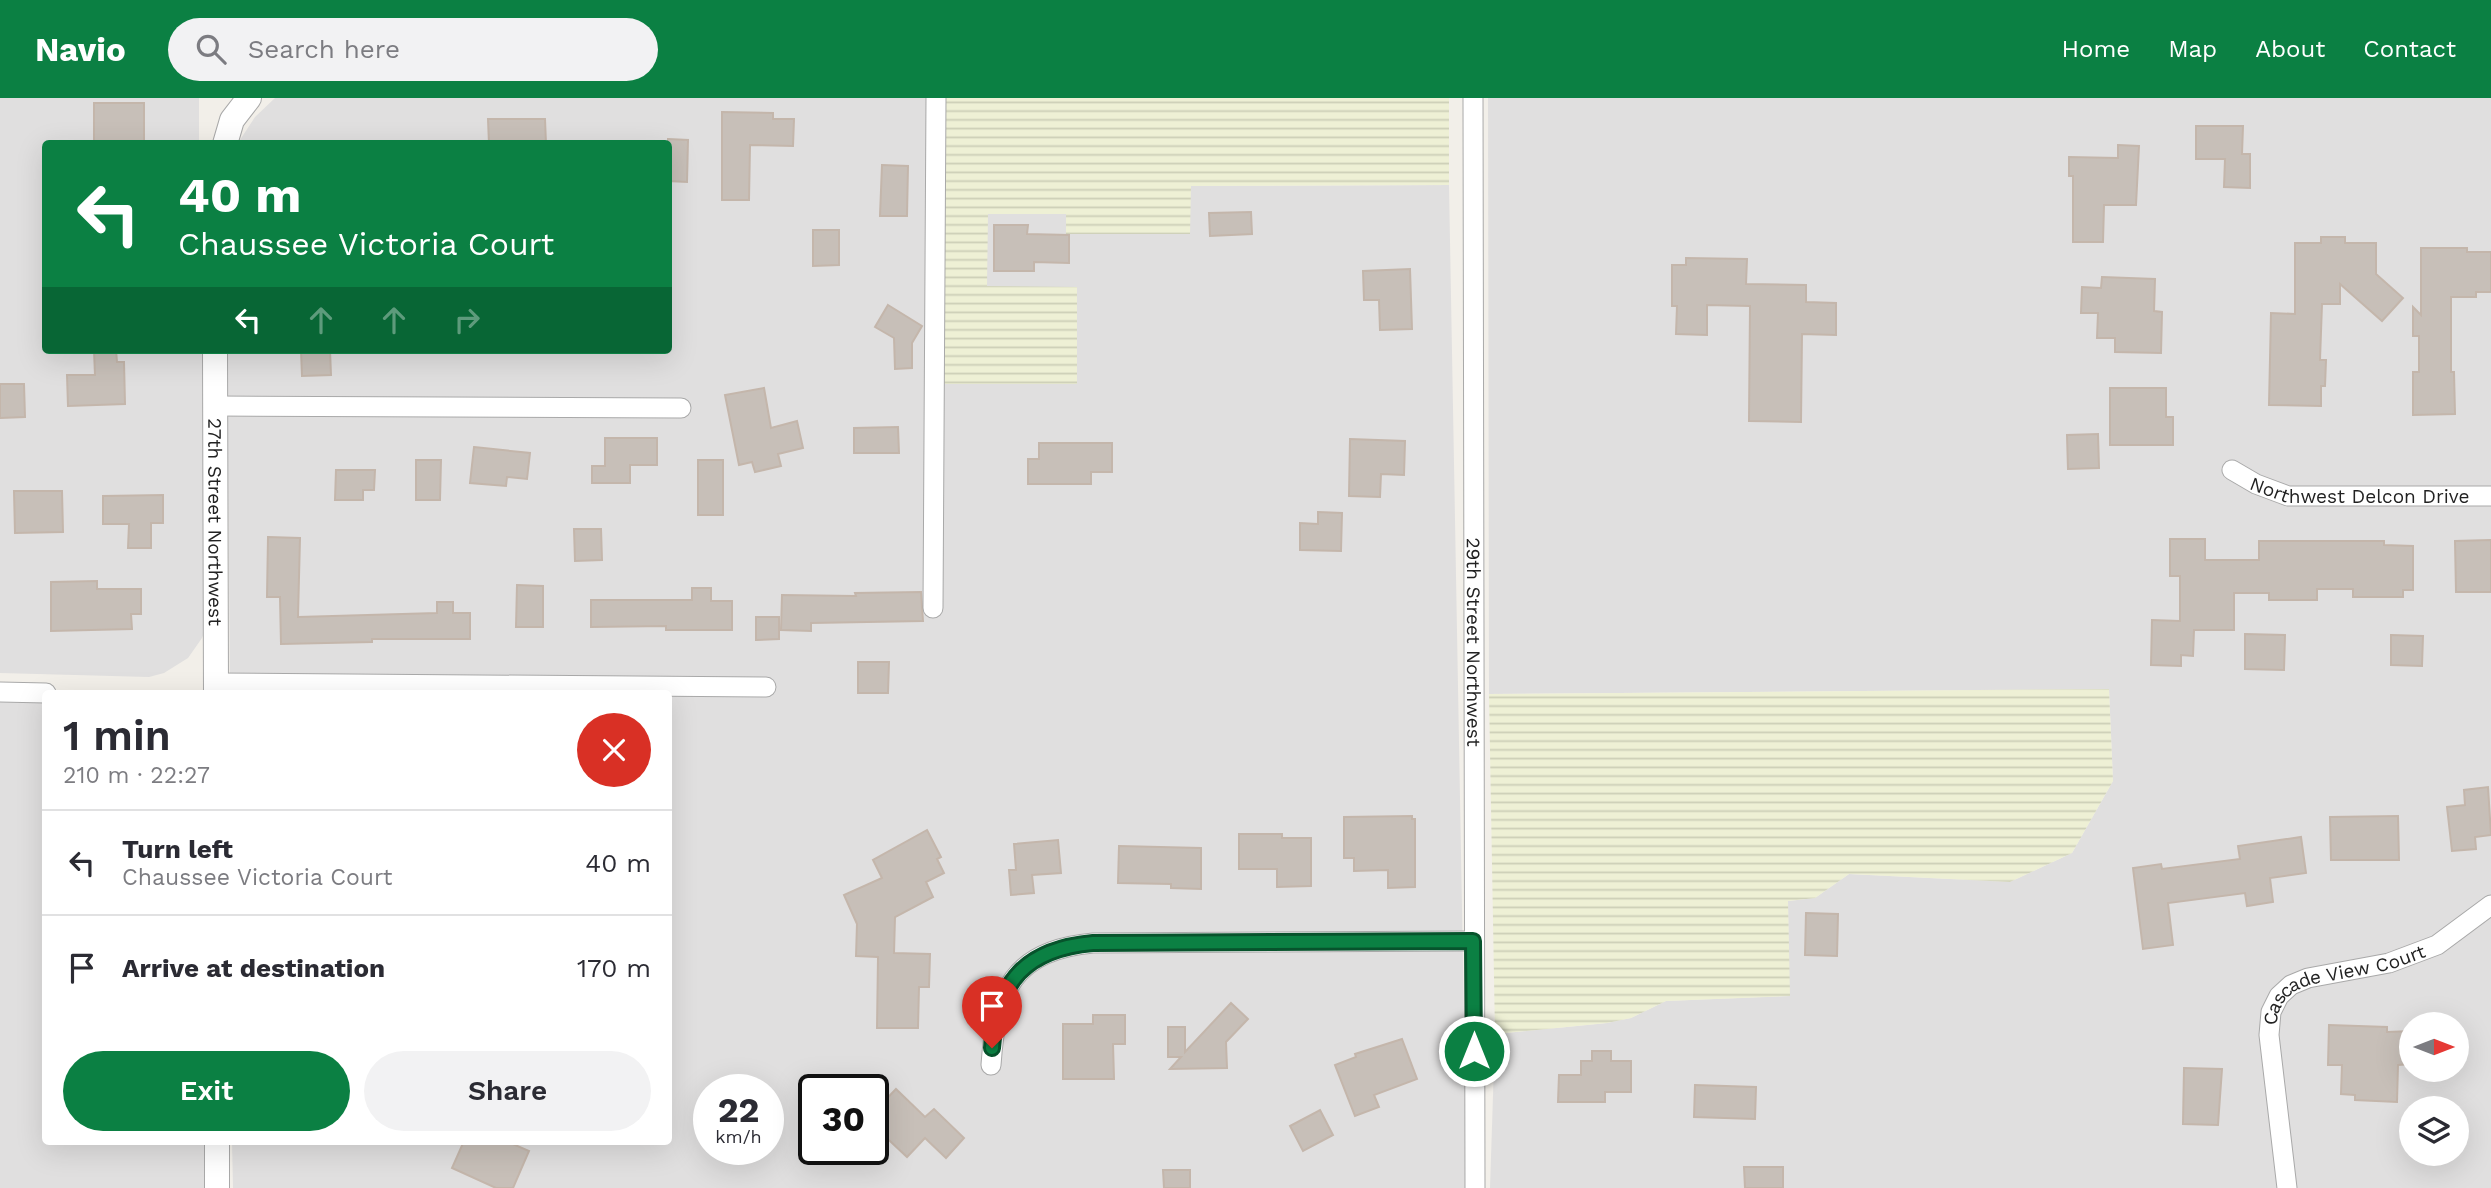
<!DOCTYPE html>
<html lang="en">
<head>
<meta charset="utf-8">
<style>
	body { margin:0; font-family:"Work Sans",sans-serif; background:#f2f2f3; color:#2b2b33; height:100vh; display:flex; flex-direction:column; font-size:26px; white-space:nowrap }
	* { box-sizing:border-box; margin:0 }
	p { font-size:23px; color:#7c7c81 }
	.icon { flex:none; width:38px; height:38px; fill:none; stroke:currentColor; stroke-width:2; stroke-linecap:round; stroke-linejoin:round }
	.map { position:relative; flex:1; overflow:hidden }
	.panel { position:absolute; left:42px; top:592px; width:630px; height:455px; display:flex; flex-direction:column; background:#fff; border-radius:7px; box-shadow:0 7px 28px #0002 }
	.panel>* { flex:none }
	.top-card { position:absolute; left:42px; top:42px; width:630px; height:214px; border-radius:7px; box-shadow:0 7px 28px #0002; background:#0b8043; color:#fff; overflow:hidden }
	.needle { width:46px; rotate:90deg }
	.buttons { position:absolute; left:2399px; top:914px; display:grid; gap:14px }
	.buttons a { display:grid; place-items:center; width:70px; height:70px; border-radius:50%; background:#fff; box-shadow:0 7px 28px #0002; font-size:35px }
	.speed { position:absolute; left:693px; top:976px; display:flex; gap:14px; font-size:35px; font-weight:700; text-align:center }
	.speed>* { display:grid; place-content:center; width:91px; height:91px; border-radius:50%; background:#fff; box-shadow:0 7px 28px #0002; line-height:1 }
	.speed small { font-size:18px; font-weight:400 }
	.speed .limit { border:4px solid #111; border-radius:10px; background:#fff; color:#111 }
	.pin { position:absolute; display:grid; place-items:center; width:60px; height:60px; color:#fff; margin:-72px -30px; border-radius:50% 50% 50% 0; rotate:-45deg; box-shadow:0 0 7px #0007 }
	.pin .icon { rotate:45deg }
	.me { position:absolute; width:77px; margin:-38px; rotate:0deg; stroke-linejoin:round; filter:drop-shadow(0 0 5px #0008) }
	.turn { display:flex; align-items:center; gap:24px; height:147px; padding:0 21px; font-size:32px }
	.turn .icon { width:91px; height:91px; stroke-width:2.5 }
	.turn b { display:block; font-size:49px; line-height:60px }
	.lanes { display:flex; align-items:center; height:66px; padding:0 21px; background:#0003; justify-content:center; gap:35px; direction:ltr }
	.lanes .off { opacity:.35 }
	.round { display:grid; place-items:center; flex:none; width:74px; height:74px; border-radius:37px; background:#f2f2f3 }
	.headline { display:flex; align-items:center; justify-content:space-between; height:119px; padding:0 21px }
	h1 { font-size:42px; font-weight:600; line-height:52px }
	.primary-button { display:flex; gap:14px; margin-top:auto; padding:14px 21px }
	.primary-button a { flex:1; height:80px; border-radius:42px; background:#0b8043; color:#fff; font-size:28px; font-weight:600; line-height:80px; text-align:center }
	.primary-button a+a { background:#f2f2f3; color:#2b2b33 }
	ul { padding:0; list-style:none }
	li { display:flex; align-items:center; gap:21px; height:105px; padding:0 21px; border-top:2px solid #e1e1e2 }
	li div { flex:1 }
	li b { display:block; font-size:26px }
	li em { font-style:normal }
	header { display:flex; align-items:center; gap:42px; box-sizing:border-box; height:98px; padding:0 35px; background:#0b8043; color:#fff }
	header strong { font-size:33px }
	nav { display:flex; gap:38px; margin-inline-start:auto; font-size:24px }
	.search { width:490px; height:63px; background:#f2f2f3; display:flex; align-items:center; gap:18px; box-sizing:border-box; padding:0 24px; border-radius:38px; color:#7c7c81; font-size:26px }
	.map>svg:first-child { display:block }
	.residential { fill:#e0dfdf; fill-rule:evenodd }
	.farmland { fill:url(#farmland-rules) }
	.building { fill:#c7bfb8; stroke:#c4b6ab; stroke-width:2 }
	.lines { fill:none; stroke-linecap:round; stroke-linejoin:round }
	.minor-casing { stroke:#a9a9a9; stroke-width:21 }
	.tertiary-casing { stroke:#a9a9a9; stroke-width:26 }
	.minor { stroke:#fff; stroke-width:19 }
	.tertiary { stroke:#fff; stroke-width:24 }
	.route-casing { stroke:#07532c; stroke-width:18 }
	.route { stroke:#0b8043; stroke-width:12 }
	.labels { text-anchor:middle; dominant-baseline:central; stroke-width:5; stroke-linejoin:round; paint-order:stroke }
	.street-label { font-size:19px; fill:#222; stroke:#fff }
</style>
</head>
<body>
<header>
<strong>Navio</strong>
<div class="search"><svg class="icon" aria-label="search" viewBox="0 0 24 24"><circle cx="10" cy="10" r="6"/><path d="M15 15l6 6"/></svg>Search here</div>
<nav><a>Home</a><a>Map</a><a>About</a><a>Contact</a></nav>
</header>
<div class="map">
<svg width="2491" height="1090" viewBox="0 0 2491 1090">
	<defs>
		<pattern id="farmland-rules" width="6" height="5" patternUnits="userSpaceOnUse" patternTransform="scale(1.75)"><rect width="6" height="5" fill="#eef0d5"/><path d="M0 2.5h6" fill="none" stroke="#ccceb7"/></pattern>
	</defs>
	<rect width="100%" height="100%" fill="#f2efe9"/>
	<g class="residential">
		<path d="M0 0H199V45L46 46V252H203L206 529 202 540 188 560 164 575 149 579 0 575Z"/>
		<path d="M275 0H943L987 188V116H1066V136L1190 135V88L1449 87 1467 1090H233L232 1043H668V595H230L227 252H668V46L238 45 255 19ZM709 992H768V1052H709ZM814 992H873V1052H814Z"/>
		<path d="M1488 0H2491V1090H1490L1495 936 1607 925 1631 920 1666 903 1789 898 1788 803 1815 800 1849 776 2010 784 2072 755 2113 683 2109 591 1489 596ZM2412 926H2457V971H2412ZM2412 1010H2457V1055H2412Z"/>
		<path d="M0 602 45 603 46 1043H205V1090H0Z"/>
	</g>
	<g class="farmland">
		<path d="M943 0H1449V87L1191 88 1190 136H1066V116H988L987 188 1077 189V286H943Z"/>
		<path d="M2109 591 2113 683 2072 755 2010 784 1849 776 1815 800 1788 803 1790 898 1666 903 1631 920 1607 925 1495 936 1489 596Z"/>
	</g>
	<g class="building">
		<rect x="94" y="5" width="50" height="41"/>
		<path d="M722 14 773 15V21H794L793 48 750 47 749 102H722Z"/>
		<path d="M488 21H545L546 46H489Z"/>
		<path d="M2196 28H2243L2242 56H2250V90L2224 89 2225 61H2196Z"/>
		<path d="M668 41 688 42 687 84 668 83Z"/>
		<path d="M2118 47 2139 48 2136 107H2104L2103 144H2073V78H2069V59L2118 60Z"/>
		<path d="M882 67 908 68 907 118H880Z"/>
		<path d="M1251 114 1252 136 1210 138 1209 115Z"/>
		<path d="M994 127H1028L1027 136 1069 137V165L1034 164V173H994Z"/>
		<path d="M813 132H839V167L813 168Z"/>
		<path d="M2321 139H2345V145H2376V176L2403 200 2382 223 2340 186V206H2322L2320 262H2326L2325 288H2321V308L2269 307 2271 215 2295 216V145H2321Z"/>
		<path d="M2421 150H2467V154H2491V194H2476V199H2451V274H2454L2455 316 2413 317V274H2419V238H2413V209L2421 217Z"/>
		<path d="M1686 160 1747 161 1746 186 1806 187V204L1836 205V237L1802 236 1801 324 1749 323 1750 208 1707 207V237L1676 236 1677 208H1672V167H1686Z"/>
		<path d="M1410 171 1412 231 1380 232 1379 202H1364L1363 173Z"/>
		<path d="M2102 179 2155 181 2154 213 2162 214 2161 255 2115 254V240H2097L2098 215H2081L2082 189 2101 190Z"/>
		<path d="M888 207 922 228 912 245V270L895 271 894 240 875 229Z"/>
		<path d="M94 252H116L117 264H124L125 306 68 308 67 277H95Z"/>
		<path d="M301 252H330L331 277 302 278Z"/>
		<path d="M0 286H24L25 319 0 320Z"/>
		<path d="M764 290 771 330 797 323 803 350 778 356 781 368 755 374 752 364 739 367 725 297Z"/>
		<path d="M2110 290H2166V319H2173V347H2110Z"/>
		<path d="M898 329 899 355H854V330Z"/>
		<path d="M2098 336 2099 370 2068 371 2067 337Z"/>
		<path d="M605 340H657V367H630V385H592V368H605Z"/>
		<path d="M1350 341 1405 343 1404 377 1381 376 1380 399 1349 398Z"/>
		<path d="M1039 345H1112V374H1091V386H1028V361H1039Z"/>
		<path d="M474 349 530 355 527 381 507 379 506 388 470 385Z"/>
		<path d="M416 362H441L440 402H416Z"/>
		<rect x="698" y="362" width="25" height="55"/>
		<path d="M336 372H375L374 392H363V402H335Z"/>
		<path d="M14 393H62L63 434 15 435Z"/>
		<path d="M163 397V425H151V450H128L129 426H103V398Z"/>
		<path d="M1318 414 1342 415 1341 453 1300 452V425L1318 426Z"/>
		<path d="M574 431H601L602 462 575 463Z"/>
		<path d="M268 439 300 440 298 519 437 515V504H453V515H470V541H372V544L281 546 280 499H267Z"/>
		<path d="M2170 441H2205V462H2259V443H2384V447L2413 448V492H2403V499H2353V491H2317V502H2269V495H2234V532H2194L2193 558 2181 557V568L2151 567 2152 522 2180 523V478H2170Z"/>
		<path d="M2491 442V494H2456L2455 443Z"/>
		<path d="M97 483V491H141V516H131L132 531 51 533V484Z"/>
		<path d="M517 487 543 488V529H516Z"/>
		<path d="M692 490H711V503H732V532H666V528L591 529V502H692Z"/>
		<path d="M921 494 923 523 811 525V533L781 532 782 497 856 498 855 495Z"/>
		<path d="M756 519H779V541L756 542Z"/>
		<path d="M2245 536 2285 537 2284 572 2245 571Z"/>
		<path d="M2391 537 2423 538 2422 568 2391 567Z"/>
		<path d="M858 564H889L888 595H858Z"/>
		<path d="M2488 689 2491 737 2475 739 2476 751 2452 753 2447 709 2465 707 2464 692Z"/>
		<path d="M1412 718V721H1415V789L1388 790V772L1354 773V760H1344V719Z"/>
		<path d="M2398 718 2399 762H2331L2330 719Z"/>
		<path d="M927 732 941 759 937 761 944 775 926 784 933 799 895 819 894 855 930 856 929 889H919L918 930H877L878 859 856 858 857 826 844 797 882 780 873 762Z"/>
		<path d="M1239 736H1282V740H1311V788L1277 789V771H1239Z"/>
		<path d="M2301 739 2306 775 2270 780 2273 804 2247 808 2245 795 2168 805 2173 847 2143 851 2133 770 2161 766 2162 771 2240 761 2238 748Z"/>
		<path d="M1058 742 1061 775 1032 777 1034 795 1011 797 1009 772H1016L1014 746Z"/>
		<path d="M1119 748 1201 750V791L1171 790V786L1118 785Z"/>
		<path d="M1806 815 1838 816 1837 858 1805 857Z"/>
		<path d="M1231 905 1248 921 1226 944 1227 970 1170 971 1181 959H1168V929H1185V954Z"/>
		<path d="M1093 917H1125V946H1113L1114 981H1063V926H1093Z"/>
		<path d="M2329 927 2387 929V934L2412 933V966L2398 967 2397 1004 2355 1002V997L2341 996 2342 967H2328Z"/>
		<path d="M1402 941 1417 981 1374 997 1379 1009 1355 1018 1335 967 1356 959 1355 956Z"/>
		<path d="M1592 953H1611V963H1631V994H1605V1004H1558L1559 977H1581V963H1592Z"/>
		<path d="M2184 970 2222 971 2218 1027 2183 1026Z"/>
		<path d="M1695 987 1756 989 1755 1021 1694 1019Z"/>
		<path d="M896 991 925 1019 934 1011 964 1040 946 1060 925 1040 907 1059 873 1027V1015Z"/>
		<path d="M1320 1012 1333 1037 1303 1053 1290 1028Z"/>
		<path d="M464 1043H506L529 1053 513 1090H496L452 1070Z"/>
		<path d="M1744 1069H1783V1090H1745Z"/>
		<path d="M1163 1072H1190V1090H1164Z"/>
	</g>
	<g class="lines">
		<defs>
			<g id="minor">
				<path id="s1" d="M1473 0 1475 1090"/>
				<path d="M216 308 681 310"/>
				<path id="s2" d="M2232 372 2256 386 2288 398H2491"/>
				<path d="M933 510 936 0"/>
				<path d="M216 585 766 589"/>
				<path d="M0 594 46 595"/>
				<path d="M991 967C996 893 1013 852 1093 845L1473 843"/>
				<path id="s3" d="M2287 1090 2269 937 2271 914 2279 898 2291 887 2308 880 2389 865 2437 847 2491 807"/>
			</g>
			<g id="tertiary">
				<path d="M225 46 232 22 249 0"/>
				<path id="s4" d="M215 252 216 595"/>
				<path d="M217 1043V1090"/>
			</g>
		</defs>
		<use href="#minor" class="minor-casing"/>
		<use href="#tertiary" class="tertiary-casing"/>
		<use href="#minor" class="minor"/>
		<use href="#tertiary" class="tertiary"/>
	</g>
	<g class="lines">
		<defs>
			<path id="route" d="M992 950C997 883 1026 851 1093 845L1473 843 1474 953"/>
		</defs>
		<use href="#route" class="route-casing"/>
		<use href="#route" class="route"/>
	</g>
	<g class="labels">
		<g class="street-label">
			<text stroke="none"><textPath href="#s2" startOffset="133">Northwest Delcon Drive</textPath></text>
			<text stroke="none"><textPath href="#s4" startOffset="172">27th Street Northwest</textPath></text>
			<text stroke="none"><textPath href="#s1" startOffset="544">29th Street Northwest</textPath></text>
			<text stroke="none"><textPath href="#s3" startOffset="257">Cascade View Court</textPath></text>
		</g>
	</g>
</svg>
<div class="buttons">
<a><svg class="needle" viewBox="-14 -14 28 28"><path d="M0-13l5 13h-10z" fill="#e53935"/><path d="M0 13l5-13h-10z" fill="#7c7c81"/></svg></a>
<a><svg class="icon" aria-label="layers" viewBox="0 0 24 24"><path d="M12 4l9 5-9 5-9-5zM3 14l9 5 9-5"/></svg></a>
</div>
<div class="speed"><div>22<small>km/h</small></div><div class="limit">30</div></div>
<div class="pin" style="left:992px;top:950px;background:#d93025"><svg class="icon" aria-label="arrive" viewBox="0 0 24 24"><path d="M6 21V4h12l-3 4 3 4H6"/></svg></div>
<svg class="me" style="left:1474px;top:953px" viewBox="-20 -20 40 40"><circle r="17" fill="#0b8043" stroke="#fff" stroke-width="3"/><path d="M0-11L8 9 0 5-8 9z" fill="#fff"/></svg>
<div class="top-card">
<div class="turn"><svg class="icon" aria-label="left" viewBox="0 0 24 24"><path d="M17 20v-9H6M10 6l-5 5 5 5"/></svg><div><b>40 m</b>Chaussee Victoria Court</div></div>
<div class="lanes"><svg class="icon" aria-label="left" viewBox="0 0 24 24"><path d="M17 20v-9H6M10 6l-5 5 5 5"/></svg><svg class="icon off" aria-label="ahead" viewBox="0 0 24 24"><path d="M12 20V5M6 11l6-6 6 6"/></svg><svg class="icon off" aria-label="ahead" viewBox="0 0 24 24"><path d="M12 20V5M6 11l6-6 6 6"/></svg><svg class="icon off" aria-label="right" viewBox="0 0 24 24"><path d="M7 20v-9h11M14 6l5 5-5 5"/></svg></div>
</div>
<section class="panel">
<div class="headline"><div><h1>1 min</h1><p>210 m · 22:27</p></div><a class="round" style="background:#d93025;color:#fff"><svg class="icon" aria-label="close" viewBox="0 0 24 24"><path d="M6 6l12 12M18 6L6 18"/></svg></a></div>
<ul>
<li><svg class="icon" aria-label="left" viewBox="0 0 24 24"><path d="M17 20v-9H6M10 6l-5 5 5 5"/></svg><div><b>Turn left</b><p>Chaussee Victoria Court</p></div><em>40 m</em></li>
<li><svg class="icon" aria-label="arrive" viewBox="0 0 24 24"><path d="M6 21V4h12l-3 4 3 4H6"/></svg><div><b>Arrive at destination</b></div><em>170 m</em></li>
</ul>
<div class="primary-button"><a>Exit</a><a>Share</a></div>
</section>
</div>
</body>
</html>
